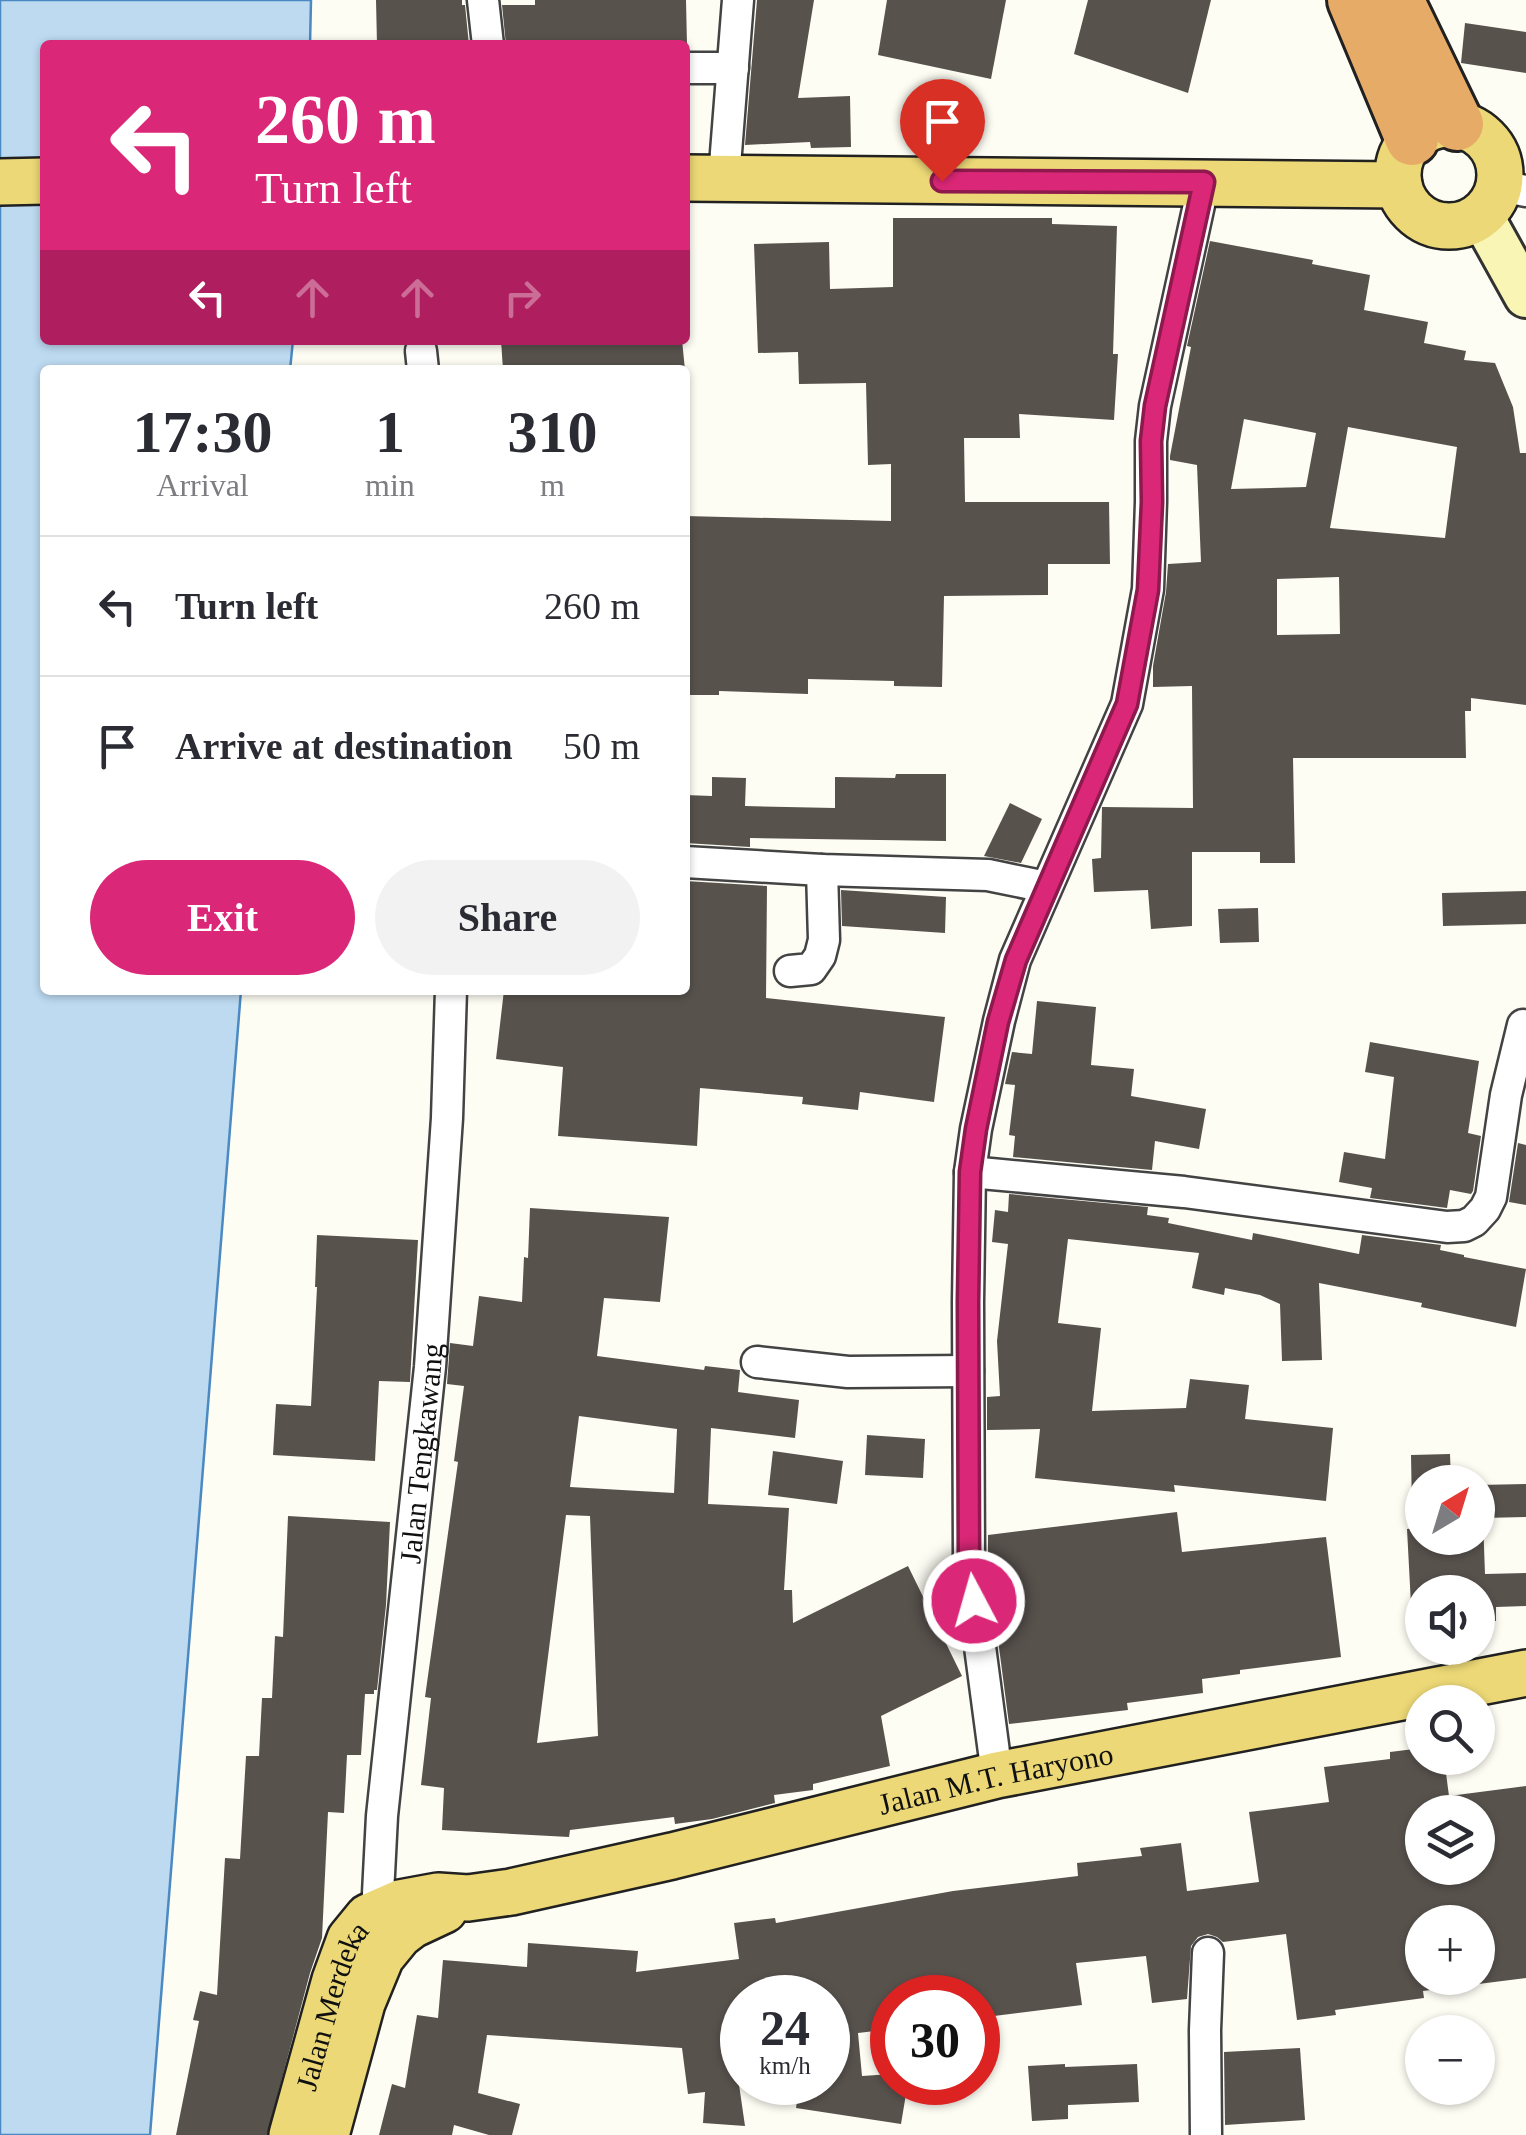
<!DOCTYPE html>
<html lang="en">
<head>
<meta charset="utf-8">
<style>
	body { margin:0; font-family:Georgia,serif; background:#f2f2f3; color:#2b2b33; height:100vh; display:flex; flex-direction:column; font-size:38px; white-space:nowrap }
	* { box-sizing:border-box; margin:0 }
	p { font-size:32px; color:#7c7c81 }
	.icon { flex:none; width:55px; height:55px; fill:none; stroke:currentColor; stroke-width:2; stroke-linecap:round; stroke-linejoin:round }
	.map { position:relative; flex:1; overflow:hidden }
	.panel { position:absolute; left:40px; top:365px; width:650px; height:630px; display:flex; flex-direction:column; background:#fff; border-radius:10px; box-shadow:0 2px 8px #0004 }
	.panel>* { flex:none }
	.guide { position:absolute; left:40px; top:40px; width:650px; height:305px; border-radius:10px; box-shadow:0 2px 8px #0004; background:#db2777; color:#fff; overflow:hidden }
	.needle { width:65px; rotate:38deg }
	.tools { position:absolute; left:1405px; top:1465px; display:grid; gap:20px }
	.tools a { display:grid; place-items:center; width:90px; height:90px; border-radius:50%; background:#fff; box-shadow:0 2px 8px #0004; font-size:50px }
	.speed { position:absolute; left:720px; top:1975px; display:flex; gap:20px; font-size:50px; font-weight:700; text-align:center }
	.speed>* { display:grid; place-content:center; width:130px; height:130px; border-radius:50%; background:#fff; box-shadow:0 2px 8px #0004; line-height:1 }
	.speed small { font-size:25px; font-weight:400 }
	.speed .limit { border:15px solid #d22; background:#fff; color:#111 }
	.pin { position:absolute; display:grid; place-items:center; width:85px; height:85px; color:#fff; margin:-102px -42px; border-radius:50% 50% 50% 0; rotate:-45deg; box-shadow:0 0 10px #0007 }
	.pin .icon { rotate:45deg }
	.me { position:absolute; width:110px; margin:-55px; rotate:354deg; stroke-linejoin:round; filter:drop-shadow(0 0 8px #0008) }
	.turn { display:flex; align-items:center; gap:35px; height:210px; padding:0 50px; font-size:45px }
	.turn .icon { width:130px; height:130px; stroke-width:2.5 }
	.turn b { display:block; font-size:70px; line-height:85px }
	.lanes { display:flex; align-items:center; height:95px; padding:0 50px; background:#0003; justify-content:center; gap:50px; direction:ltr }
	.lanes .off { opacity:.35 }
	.eta { display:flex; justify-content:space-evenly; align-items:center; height:170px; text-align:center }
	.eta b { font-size:60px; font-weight:700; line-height:70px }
	.button { display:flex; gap:20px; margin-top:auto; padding:20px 50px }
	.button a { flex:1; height:115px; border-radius:60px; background:#db2777; color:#fff; font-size:40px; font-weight:700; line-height:115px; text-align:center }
	.button a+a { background:#f2f2f3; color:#2b2b33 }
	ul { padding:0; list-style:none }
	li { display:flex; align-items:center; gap:30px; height:140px; padding:0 50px; border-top:2px solid #e1e1e2 }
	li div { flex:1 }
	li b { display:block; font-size:38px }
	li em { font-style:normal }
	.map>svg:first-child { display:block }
	.water { fill:#bddaf1; stroke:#4a89c2; stroke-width:2.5 }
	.building { fill:#58524d; fill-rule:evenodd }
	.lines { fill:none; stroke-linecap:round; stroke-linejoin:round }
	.street-casing { stroke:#434343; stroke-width:35 }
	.secondary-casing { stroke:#323232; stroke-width:48 }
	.primary-casing { stroke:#212121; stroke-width:50 }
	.highway-casing { stroke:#212121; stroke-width:58 }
	.street { stroke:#fff; stroke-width:30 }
	.secondary { stroke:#f8f5b5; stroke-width:42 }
	.primary { stroke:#ecd876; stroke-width:45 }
	.highway { stroke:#e7ab68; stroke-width:52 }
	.route-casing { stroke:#8e194d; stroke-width:25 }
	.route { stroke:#db2777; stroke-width:18 }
	.labels { text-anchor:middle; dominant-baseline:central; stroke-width:10; stroke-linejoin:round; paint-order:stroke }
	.street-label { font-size:30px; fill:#101010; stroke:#fff }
</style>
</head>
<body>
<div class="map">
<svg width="1526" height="2135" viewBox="0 0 1526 2135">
	<rect width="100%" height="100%" fill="#fefdf4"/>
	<path class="water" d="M0 0H311L310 45H45V340H293L290 370H45V990H241L150 2135H0Z"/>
	<g class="building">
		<path d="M376 0H462V5H465L469 45H377Z"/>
		<path d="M535 0H686L687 45H506L502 5H535Z"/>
		<path d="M757 0H814L798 98 850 96 851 147 811 148 810 142 745 145Z"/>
		<path d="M887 0H1006L991 79 878 55Z"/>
		<path d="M1088 0H1211L1188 93 1074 54Z"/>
		<path d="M1465 23 1526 32V73L1461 63Z"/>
		<path d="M893 218H1052V224L1117 226 1113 354H1118L1114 420 1019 414 1020 438H964L965 502H1109L1110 564H1048V595L944 596 942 687 894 686V681L808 679V694L719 691V695H685V516L891 521V464L868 465 866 383 799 384 798 352 758 353 754 244 829 242 830 289 893 287Z"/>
		<path d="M1210 241 1313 260 1312 264 1370 275 1364 310 1428 322 1424 343 1466 351 1464 360 1495 363 1513 407 1520 453H1526V705L1471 698V711H1465L1466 758H1293L1295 863H1260V852H1192V926L1151 929 1148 890 1094 892 1092 859 1101 858 1102 807 1193 808 1192 686 1153 687V666L1166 592 1168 564 1201 562 1197 465 1170 460V456L1191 347 1187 346ZM1244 419 1316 433 1306 487 1231 489ZM1348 427 1457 447 1445 538 1330 528ZM1339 577 1340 634 1277 635V579Z"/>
		<path d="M501 340H682L685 370H503Z"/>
		<path d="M896 774H946V841L750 838V847L685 843V795L712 796V777L746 778 745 806 835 808V777L895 778Z"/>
		<path d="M1010 803 1042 819 1021 863 984 856Z"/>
		<path d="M685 881 767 886 766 998 945 1017 934 1102 860 1092 858 1110 802 1104 803 1097 700 1088 697 1146 558 1136 563 1067 496 1059 504 990H685Z"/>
		<path d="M841 890 946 897 945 933 842 926Z"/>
		<path d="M1526 891V924L1443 926 1442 893Z"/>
		<path d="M1258 908 1259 942 1220 943 1218 909Z"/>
		<path d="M1037 1001 1096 1007 1091 1065 1134 1069 1131 1096 1206 1109 1199 1149 1155 1141 1152 1170 1013 1157 1015 1136 1009 1135 1015 1085 1005 1084 1012 1052 1032 1054Z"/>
		<path d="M1370 1042 1479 1061 1468 1133 1481 1136 1473 1191 1471 1194 1450 1190 1447 1208 1370 1198 1372 1188 1339 1182 1344 1152 1385 1159 1394 1077 1365 1072Z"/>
		<path d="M1518 1143 1526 1145V1205L1509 1202Z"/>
		<path d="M1009 1194 1148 1207 1147 1215 1169 1218 1168 1223 1252 1240 1253 1233 1359 1254 1362 1235 1441 1245 1440 1250 1464 1255V1257L1526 1269 1516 1327 1421 1307 1422 1303 1319 1283 1322 1360 1282 1361 1280 1304 1260 1295 1225 1288 1224 1295 1192 1288 1199 1253 1068 1239 1058 1323 1101 1328 1092 1411 1186 1408 1190 1379 1249 1385 1245 1419 1333 1428 1326 1501 1174 1485 1175 1492 1035 1478 1040 1429 987 1430V1397L1000 1396 997 1341 1008 1244 992 1242 995 1210 1008 1212Z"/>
		<path d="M530 1208 669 1217 660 1302 604 1298 597 1356 704 1370 705 1366 740 1370 738 1392 799 1400 795 1438 711 1428 708 1504 789 1508 784 1590H792L793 1623 908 1566 962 1676 881 1716 890 1766 813 1784V1790L774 1795 775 1803 712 1819 675 1824 674 1817 570 1830 569 1837 442 1830 444 1788 421 1785 431 1698 425 1697 458 1462 454 1461 464 1386 447 1384 450 1343 473 1346 479 1296 522 1302 524 1257 528 1258ZM579 1416 677 1429 674 1493 570 1487ZM566 1515 590 1516 598 1736 537 1743Z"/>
		<path d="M317 1235 418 1240 410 1382 379 1381 375 1461 273 1455 276 1404 311 1406 317 1287H315Z"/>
		<path d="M867 1435 925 1439 923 1478 865 1475Z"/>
		<path d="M773 1451 843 1461 837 1504 768 1495Z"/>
		<path d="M1450 1454 1451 1482H1422V1512L1412 1511 1411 1455Z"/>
		<path d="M1526 1484V1517L1483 1518 1485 1574 1526 1573V1606L1496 1607V1621L1478 1622V1592H1422V1624H1412L1407 1529 1422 1527V1538H1478V1485Z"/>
		<path d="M1177 1512 1182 1552 1326 1537 1341 1657 1240 1670V1674L1202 1679 1203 1693 1127 1703 1128 1710 1009 1724 988 1563V1535Z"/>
		<path d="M288 1516 390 1522 386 1605 377 1690H374V1694H365L361 1755H347L344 1813 328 1812 322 1938 310 1973 267 2135H176L199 2021 193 2020 200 1991 217 1995 225 1858 240 1859 246 1756H259L262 1698H272L275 1636 283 1637Z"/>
		<path d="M1422 1748V1758H1444L1449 1796 1526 1786V1978L1423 1991 1424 1998 1335 2010 1336 2015 1297 2020 1286 1934 1223 1942 1217 1937 1208 1934 1198 1937 1191 1946 1187 1999 1152 2003 1146 1956 1076 1963 1082 2005 978 2018V1998H892V2029L858 2033 862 2076 892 2074V2082H908L901 2124 796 2108 800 2082H828V1998H737L742 2035 732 2036 745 2126 703 2123 705 2092 688 2094 682 2048 487 2035 478 2093 520 2104 512 2135H489L454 2125 452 2135H379L392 2084 405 2088 417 2015 438 2018 443 1960 527 1967 528 1943 638 1951 636 1972 739 1959 734 1923 775 1918 776 1923 953 1891 1078 1876 1077 1863 1142 1856 1140 1848 1181 1843 1187 1891 1259 1882 1249 1812 1329 1802 1324 1767 1390 1759V1752ZM1422 1812H1478V1868H1422ZM1422 1922H1478V1978H1422Z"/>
		<path d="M1300 2048 1305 2120 1225 2125 1224 2052Z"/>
		<path d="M1065 2064V2067L1137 2064 1139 2102 1068 2105V2119L1032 2121 1028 2066Z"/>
	</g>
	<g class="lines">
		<defs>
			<g id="street">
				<path d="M483 0 488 45"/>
				<path d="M685 68H733"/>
				<path d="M724 178 738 0"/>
				<path d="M1500 186 1526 191"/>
				<path d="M421 351 423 370"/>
				<path d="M685 862 822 870 988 875 1046 887"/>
				<path d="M790 971 811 969 820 956 824 940 822 870"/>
				<path d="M970 1172 1184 1192 1447 1227 1464 1226 1474 1221 1485 1209 1491 1197 1506 1095 1523 1025"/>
				<path d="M757 1362 848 1372 968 1371"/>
				<path d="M997 1775 969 1564 968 1302 970 1172 976 1129 999 1021 1015 960 1127 704 1148 589 1151 502V441L1155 406 1204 182"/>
				<path id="s1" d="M377 1913 382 1816 430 1367 447 1118 451 990"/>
				<path d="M1206 2135 1205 2030 1208 1953"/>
			</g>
			<path id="secondary" d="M1481 215 1526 296"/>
			<g id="primary">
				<circle cx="1449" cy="175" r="51"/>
				<path d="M685 178 1399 185"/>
				<path d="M0 182 45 181"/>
				<path id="s2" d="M292 2135 335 1980 350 1939 368 1917 400 1903 438 1896 468 1898 511 1892 672 1856 997 1775 1526 1673"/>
				<path d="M326 2135 362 2003 381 1957 399 1935 412 1925 444 1910"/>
			</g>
			<g id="highway">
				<path d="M1354 0 1412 139"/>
				<path d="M1397 0 1457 124"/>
			</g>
		</defs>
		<use href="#street" class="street-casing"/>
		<use href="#secondary" class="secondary-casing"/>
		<use href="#primary" class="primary-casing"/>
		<use href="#highway" class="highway-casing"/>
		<use href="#street" class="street"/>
		<use href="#secondary" class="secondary"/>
		<use href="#primary" class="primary"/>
		<use href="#highway" class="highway"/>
	</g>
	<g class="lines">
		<defs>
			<path id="route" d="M942 181 1204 182 1155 406 1151 441 1152 502 1148 590 1127 704 1016 960 998 1022 976 1129 970 1172 968 1302 969 1564 974 1601"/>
		</defs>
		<use href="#route" class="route-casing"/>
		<use href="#route" class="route"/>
	</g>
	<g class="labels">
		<g class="street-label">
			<text stroke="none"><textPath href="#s1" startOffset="462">Jalan Tengkawang</textPath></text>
			<text stroke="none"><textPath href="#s2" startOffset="878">Jalan M.T. Haryono</textPath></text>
			<text stroke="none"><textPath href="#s2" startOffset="135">Jalan Merdeka</textPath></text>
		</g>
	</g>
</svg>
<div class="tools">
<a><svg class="needle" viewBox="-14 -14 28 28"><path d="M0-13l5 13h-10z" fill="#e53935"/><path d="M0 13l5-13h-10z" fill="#7c7c81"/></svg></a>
<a><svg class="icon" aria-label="sound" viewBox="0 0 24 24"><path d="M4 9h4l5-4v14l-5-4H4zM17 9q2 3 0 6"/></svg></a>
<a><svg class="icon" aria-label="search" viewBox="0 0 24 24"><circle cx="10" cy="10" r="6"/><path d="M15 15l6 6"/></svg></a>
<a><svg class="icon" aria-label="layers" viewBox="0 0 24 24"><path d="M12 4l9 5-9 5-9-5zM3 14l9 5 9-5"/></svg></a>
<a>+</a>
<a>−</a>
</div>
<div class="speed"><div>24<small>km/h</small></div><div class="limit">30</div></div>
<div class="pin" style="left:942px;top:181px;background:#d93025"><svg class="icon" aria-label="arrive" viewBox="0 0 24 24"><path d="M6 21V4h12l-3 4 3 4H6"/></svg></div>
<svg class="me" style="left:974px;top:1601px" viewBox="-20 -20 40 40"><circle r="17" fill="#db2777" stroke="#fff" stroke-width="3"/><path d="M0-11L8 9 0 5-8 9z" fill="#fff"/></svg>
<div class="guide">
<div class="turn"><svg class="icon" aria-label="left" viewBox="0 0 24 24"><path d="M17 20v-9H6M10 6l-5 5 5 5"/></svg><div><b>260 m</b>Turn left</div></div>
<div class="lanes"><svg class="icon" aria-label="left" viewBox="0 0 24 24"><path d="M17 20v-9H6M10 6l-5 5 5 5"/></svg><svg class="icon off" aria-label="ahead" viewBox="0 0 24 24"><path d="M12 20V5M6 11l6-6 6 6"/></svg><svg class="icon off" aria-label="ahead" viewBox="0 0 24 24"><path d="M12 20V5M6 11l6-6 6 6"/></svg><svg class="icon off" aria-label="right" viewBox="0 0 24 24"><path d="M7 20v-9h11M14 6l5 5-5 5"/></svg></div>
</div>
<section class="panel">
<div class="eta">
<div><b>17:30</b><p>Arrival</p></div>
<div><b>1</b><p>min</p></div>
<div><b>310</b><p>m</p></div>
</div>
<ul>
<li><svg class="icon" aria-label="left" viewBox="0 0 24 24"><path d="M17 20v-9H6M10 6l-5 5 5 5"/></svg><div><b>Turn left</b></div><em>260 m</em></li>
<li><svg class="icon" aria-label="arrive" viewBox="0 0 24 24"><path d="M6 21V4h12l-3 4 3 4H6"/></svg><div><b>Arrive at destination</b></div><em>50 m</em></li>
</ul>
<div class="button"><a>Exit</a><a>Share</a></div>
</section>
</div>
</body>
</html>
